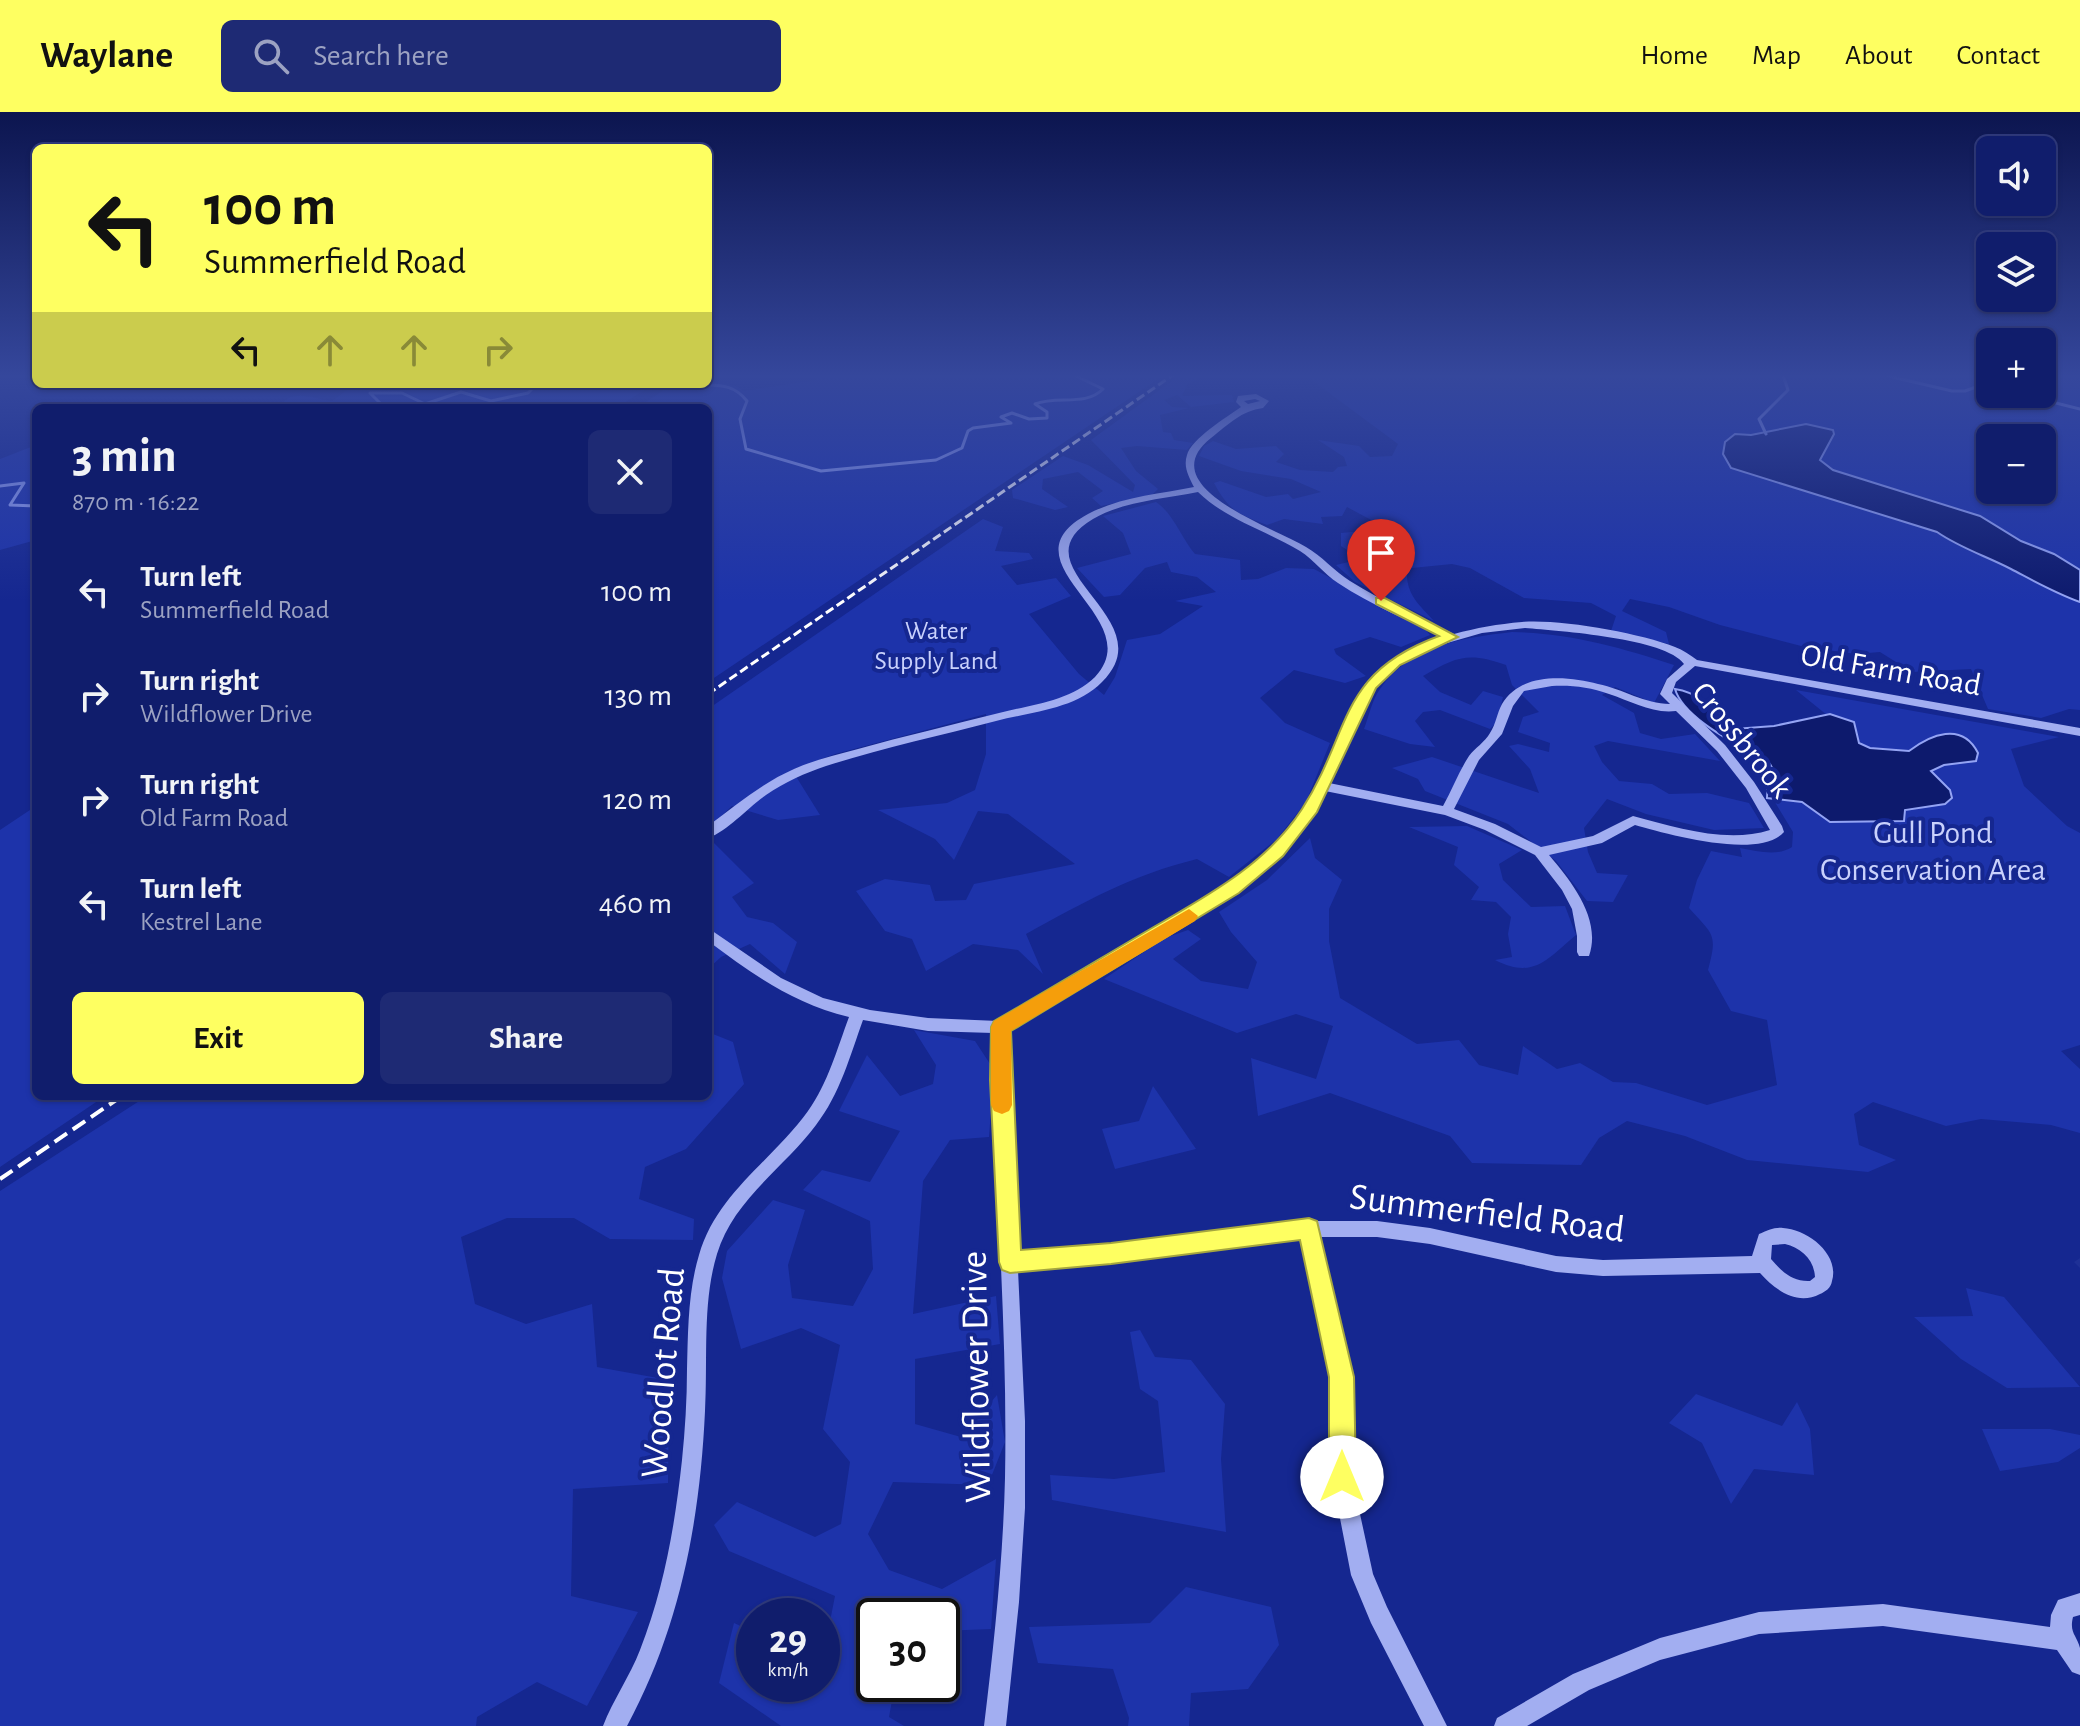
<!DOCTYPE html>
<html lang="en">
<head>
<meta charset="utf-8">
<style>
	body { margin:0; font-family:"Alegreya Sans",sans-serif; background:#1e2a74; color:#f1f3f6; height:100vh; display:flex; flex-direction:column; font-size:30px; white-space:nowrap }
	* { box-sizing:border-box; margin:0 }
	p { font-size:26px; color:#9ca2c2 }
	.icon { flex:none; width:44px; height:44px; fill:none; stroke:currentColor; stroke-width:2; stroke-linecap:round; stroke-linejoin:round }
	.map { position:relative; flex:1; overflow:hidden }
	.side { position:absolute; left:32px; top:292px; width:680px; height:696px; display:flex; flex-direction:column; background:#101d6c; border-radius:12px; box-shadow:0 2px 6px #0004,0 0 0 2px #303b7f }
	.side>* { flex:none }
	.banner { position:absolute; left:32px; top:32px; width:680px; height:244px; border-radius:12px; box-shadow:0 2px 6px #0004,0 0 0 2px #303b7f; background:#feff61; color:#111; overflow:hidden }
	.buttons { position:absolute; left:1976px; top:24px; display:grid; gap:16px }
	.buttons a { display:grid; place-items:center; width:80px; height:80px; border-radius:12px; background:#101d6c; box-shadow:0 2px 6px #0004,0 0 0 2px #303b7f; font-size:40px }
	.speed { position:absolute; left:736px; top:1486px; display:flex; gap:16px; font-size:40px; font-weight:700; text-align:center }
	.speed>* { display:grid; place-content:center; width:104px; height:104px; border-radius:50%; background:#101d6c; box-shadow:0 2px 6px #0004,0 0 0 2px #303b7f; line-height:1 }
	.speed small { font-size:20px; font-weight:400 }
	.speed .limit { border:4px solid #111; border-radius:12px; background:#fff; color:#111 }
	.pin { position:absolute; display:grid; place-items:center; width:68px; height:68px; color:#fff; margin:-82px -34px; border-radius:50% 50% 50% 0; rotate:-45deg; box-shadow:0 0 8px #0007 }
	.pin .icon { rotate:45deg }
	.me { position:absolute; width:88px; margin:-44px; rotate:0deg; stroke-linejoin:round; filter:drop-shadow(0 0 6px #0008) }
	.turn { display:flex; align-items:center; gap:28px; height:168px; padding:0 40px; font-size:36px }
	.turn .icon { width:104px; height:104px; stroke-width:2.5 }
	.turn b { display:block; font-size:56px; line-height:68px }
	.lanes { display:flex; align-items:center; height:76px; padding:0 40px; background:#0003; justify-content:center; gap:40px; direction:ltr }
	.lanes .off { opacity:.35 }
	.round { display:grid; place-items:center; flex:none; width:84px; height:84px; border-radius:12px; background:#1e2a74 }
	.overview { display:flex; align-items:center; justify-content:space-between; height:136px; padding:0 40px }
	h1 { font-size:48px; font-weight:700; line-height:60px }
	.action { display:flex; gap:16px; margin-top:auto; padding:16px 40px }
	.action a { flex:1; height:92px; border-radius:12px; background:#feff61; color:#111; font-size:32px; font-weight:700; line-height:92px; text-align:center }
	.action a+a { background:#1e2a74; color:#f1f3f6 }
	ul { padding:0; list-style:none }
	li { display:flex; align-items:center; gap:24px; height:104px; padding:0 40px }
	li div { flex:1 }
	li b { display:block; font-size:30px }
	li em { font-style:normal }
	header { display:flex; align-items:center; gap:48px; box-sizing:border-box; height:112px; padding:0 40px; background:#feff61; color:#111 }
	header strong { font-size:38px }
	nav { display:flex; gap:44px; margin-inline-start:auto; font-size:28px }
	.search { width:560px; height:72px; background:#1e2a74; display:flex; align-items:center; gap:20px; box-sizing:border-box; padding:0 28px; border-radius:12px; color:#9ca2c2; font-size:30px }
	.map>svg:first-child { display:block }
	.green { fill:#1d33aa; fill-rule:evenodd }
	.water { fill:#0d1a6d; stroke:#94a4f4; stroke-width:2 }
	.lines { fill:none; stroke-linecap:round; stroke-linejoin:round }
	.stream { stroke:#94a4f4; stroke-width:3 }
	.minor { fill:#a2aef1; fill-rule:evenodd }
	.rail-far1 { stroke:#fff; stroke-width:3; stroke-dasharray:9 4; stroke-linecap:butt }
	.rail { stroke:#fff; stroke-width:4; stroke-dasharray:15 7; stroke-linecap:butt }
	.wall { fill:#1e3096 }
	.route { fill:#feff61; stroke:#a5a63f; stroke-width:2 }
	.slow { fill:#f59e0b }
	.labels { text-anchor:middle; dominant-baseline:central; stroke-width:8; stroke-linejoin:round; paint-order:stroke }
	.far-park-label { font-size:26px; fill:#c9d1fc; stroke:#152790 }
	.street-label { font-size:32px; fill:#fff; stroke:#152790 }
	.park-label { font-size:32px; fill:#c9d1fc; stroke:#152790 }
	.near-street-label { font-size:38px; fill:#fff; stroke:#152790 }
</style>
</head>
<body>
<header>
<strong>Waylane</strong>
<div class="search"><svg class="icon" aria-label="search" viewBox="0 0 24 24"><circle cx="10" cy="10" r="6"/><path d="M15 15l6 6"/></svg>Search here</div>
<nav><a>Home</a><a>Map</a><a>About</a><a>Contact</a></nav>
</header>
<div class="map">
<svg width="2080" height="1614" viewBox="0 0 2080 1614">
	<rect width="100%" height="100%" fill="#152790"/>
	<g class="green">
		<path d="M815 263H1164L708 570V296H637L673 272H708V269L736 274 744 279 817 268Z"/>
		<path d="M1180 263H1203L1187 273 1182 284 1232 283 1234 290 1191 295 1177 283 1164 288 1172 295 1189 296 1160 303 1163 320 1171 321 1174 328 1193 331 1187 338 1137 334 1121 336 1136 359 1158 377 1151 384 1101 394 1092 386 1103 379 1078 360 1043 367 1042 377 1068 395 1055 398 1013 386 1012 378 1063 344 1088 353 1133 380 1135 373 1091 328Z"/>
		<path d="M1305 263H1990V282H2042V263H2080V598L2069 597 2041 606 1988 597 1971 557 1912 560 1880 540 1856 542 1805 535 1720 513 1669 495 1630 487 1622 499 1666 520 1669 532 1611 519 1616 504 1591 491 1524 486 1470 456 1452 452 1412 456 1407 460C1406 482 1419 493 1434 509L1355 470 1336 453 1361 447 1341 434V421L1362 419 1381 422 1386 416 1347 395 1342 404 1321 405 1323 412 1284 407 1267 413C1238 402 1229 399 1214 371L1220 369 1266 385 1288 382 1293 387 1321 380 1291 367 1241 359 1199 344 1204 334 1213 329 1236 337 1276 334 1284 342 1276 350 1300 358 1333 360 1338 355 1347 354 1344 345 1318 328 1359 334 1370 345 1392 344 1398 332ZM1990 326H2042V378H1990Z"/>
		<path d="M355 272H654L616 296H472L470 292 466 296H279C291 275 312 287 332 289Z"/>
		<path d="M36 333V428L0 438V347Z"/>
		<path d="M1156 390C1173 401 1182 427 1195 442L1240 448 1241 468 1258 467 1286 456 1314 457 1424 516 1430 523 1401 535 1370 525 1334 537 1336 542 1366 564 1345 571 1294 558 1260 586 1285 611 1330 631 1306 690 1277 727 1229 765 1197 747C1132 763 1084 790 1026 822L1043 862 1018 838 973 832 926 859 912 827 885 819 856 779 885 767 930 773 935 789 966 788 974 772 1075 752 1008 702 978 699 954 748 935 727 878 698 947 691 975 678 986 642V602L835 642 792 658 820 703 778 708 732 694 708 717V597L983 407 1003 415 995 439 1029 441 1033 447 1001 454 1017 473 1056 466 1071 484 1029 502 1079 562 1104 583 1115 565 1127 528 1160 522 1203 494 1175 489 1216 480 1197 465 1171 460 1167 450 1145 456 1120 483 1104 485 1077 456 1131 442 1123 421 1103 404Z"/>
		<path d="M1512 520C1569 521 1620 535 1674 553L1654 591 1615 575 1602 583 1634 601 1640 621 1661 627 1695 622 1720 649 1608 629 1594 634 1602 650 1619 669 1652 672 1669 682 1707 681 1749 691 1764 716 1714 718 1646 702 1607 687 1584 716 1588 740 1597 761 1628 763 1613 790 1587 789 1556 749 1508 712 1425 679 1418 667 1392 656 1432 645 1539 681 1530 657 1509 634 1518 632 1549 640 1550 631 1518 620 1523 605 1539 600 1512 573 1506 553C1469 540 1457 544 1423 564L1440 580 1471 593 1483 579 1503 585 1497 610 1490 617 1440 598 1423 600 1415 609 1435 635 1410 632 1364 617C1369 604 1372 588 1380 577 1410 533 1462 526 1512 520Z"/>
		<path d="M1796 578 2059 625 2011 637 2024 674 2067 714 2080 721V933L2061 939 2080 957V1021L2051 1013 1981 1007 1946 1014 1873 990 1854 1002 1859 1033 1896 1048 1868 1060 1747 1048 1685 1024 1627 1009 1599 1026 1581 1053 1472 1051 1450 1024 1330 981 1258 1004 1251 946 1316 967 1333 914 1296 902 1237 921 1104 867 1165 826 1188 818 1201 827 1173 847 1201 869 1248 877 1257 850 1231 820 1219 800 1267 768 1310 726 1315 746 1342 768 1329 797V829L1340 886 1417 932 1459 928 1479 953 1518 963 1523 934 1557 957 1580 951 1613 970 1636 971 1707 993 1777 973 1767 908 1731 899 1708 858C1718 821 1713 823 1689 796L1697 768 1711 739 1742 745 1740 736C1758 739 1776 745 1792 735L1793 720 1770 682 1890 654Z"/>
		<path d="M36 694V984H105L0 1055V718Z"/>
		<path d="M1467 714 1522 738 1499 752 1503 768 1531 795 1565 794 1576 823C1547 847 1534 868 1495 848L1512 845 1508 822 1511 805 1496 790 1471 788 1479 775 1454 753 1458 735 1409 715Z"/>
		<path d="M708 725 754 771 732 785 747 805 773 811 797 830 785 862 750 832 721 845 708 857Z"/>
		<path d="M914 918 975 929 994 958 989 1025 950 1028 923 1069 913 1202 996 1184 1000 1232 915 1247V1312L961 1325 997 1283 1005 1330 988 1373 893 1370 868 1422 889 1458 942 1477 996 1447 991 1517 942 1519V1504H874V1572H895L889 1605 904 1614H781L719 1571 734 1511 754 1520V1572H822V1550L835 1484 729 1439 714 1413 737 1390 815 1425 841 1412 850 1350 823 1317 840 1233 801 1216 741 1237 722 1166 727 1139 773 1088 805 1098 788 1153 792 1186 853 1194 873 1157 870 1109 803 1078 822 1058 870 1070 900 1019 839 999 867 943 900 984 933 972 936 953Z"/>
		<path d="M708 920 733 930 744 972 686 1037 645 1055 639 1087 694 1107 693 1128 610 1127 574 1106H507L461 1125 475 1192 526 1212 592 1192 597 1255 669 1268 668 1371 573 1377 571 1484 638 1500 587 1594 537 1570 477 1605 476 1614H0V1079L147 984H708Z"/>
		<path d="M1153 974 1196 1037 1115 1057 1102 1017 1139 1009Z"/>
		<path d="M1966 1176 2004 1185 2080 1275 2007 1276 1961 1247 1914 1205 1973 1204Z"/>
		<path d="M1140 1218 1155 1245 1191 1248 1225 1292 1221 1347 1226 1420 1052 1388 1050 1363 1114 1367 1165 1360 1158 1289 1140 1277 1130 1220Z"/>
		<path d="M1696 1282 1782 1314 1797 1290 1810 1317 1814 1363 1754 1357 1731 1392 1702 1331 1669 1311Z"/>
		<path d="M1982 1317H2050L2080 1323V1336L2058 1350 2000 1359Z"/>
		<path d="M1186 1475 1271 1495 1279 1533 1248 1577 1191 1581 1189 1614H1128L1129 1606 1113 1557 1038 1551 1029 1515 1150 1511Z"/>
	</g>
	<g class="water">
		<path d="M1806 312 1833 318 1834 322 1820 348 1833 358 1980 404 2021 429 2054 442 2080 458V490C2055 481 2034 469 2011 457 1986 444 1960 436 1937 420L1731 356 1723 342 1725 330 1735 322 1751 323Z"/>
		<path d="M1675 577C1695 579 1722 600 1734 617L1774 614 1830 602 1854 610 1859 631 1870 636 1909 639C1930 623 1962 609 1978 641L1976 649 1944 653 1931 659 1950 678 1952 686 1945 692 1905 698 1904 709 1830 710 1802 690 1767 686 1768 669 1776 663 1770 652C1743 635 1684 608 1675 577Z"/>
	</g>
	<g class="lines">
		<g class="stream">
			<path d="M1884 263 1952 279H1965L1990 270"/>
			<path d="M695 272C716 274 732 270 747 289L740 307 746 337 821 359 936 348 962 336 968 319 973 316 1011 311 1001 305 1012 301 1029 307 1047 306V300L1035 292C1058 283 1085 295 1103 277L1074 263"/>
			<path d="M2005 282 2006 287 2052 290 2080 297"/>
			<path d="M378 296 381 292 370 281H402L425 292 461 280 491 289 528 281 537 272"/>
			<path d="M1766 322 1759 307 1788 278 1783 263"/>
			<path d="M0 374 24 371 10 393 36 394"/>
		</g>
		<g class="minor">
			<path d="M1256 282 1269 289 1263 296C1241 299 1229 312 1211 326 1149 375 1276 416 1306 435 1322 444 1334 459 1350 469 1383 490 1419 505 1454 522 1476 516 1498 512 1522 510 1561 507 1639 521 1675 535 1683 538 1690 543 1697 548L2080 616V624L1695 554 1676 570 1672 581 1725 633 1754 670 1782 714 1784 720C1759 748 1666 722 1635 713L1602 731 1549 743C1571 769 1602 807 1589 844H1579L1577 840V824L1572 797 1562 778 1535 743 1485 718 1445 703 1325 679C1289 756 1219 791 1150 833 1103 861 1056 890 1009 918L1017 1141 1111 1134 1309 1109H1377L1430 1116 1556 1144 1603 1148 1752 1144 1759 1122C1767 1119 1774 1115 1783 1116 1807 1117 1840 1142 1832 1169 1831 1176 1825 1180 1820 1182 1797 1194 1775 1178 1760 1161L1603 1164 1556 1160 1430 1132 1377 1125H1320L1351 1265 1352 1365 1373 1462 1387 1495 1447 1614H1424L1371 1511 1351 1463 1332 1365 1331 1265 1302 1126 1111 1150 1018 1158 1025 1309V1396L1019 1490 1006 1614H984C994 1532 1003 1449 1005 1366 1008 1217 994 1070 993 921L928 919 863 908C850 944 840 982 816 1013 784 1056 733 1088 717 1142 702 1191 708 1247 705 1299 700 1409 680 1516 627 1614H603C613 1588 630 1564 640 1538 664 1477 675 1413 682 1348 685 1318 687 1288 687 1257 688 1220 688 1179 699 1143 717 1081 772 1049 808 999 828 971 837 937 849 905 792 891 754 863 708 829V816L781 866 823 886 870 898 928 906 998 909 1227 773 1272 737 1303 698 1365 572 1391 548 1415 534 1443 525C1408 508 1371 493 1338 471 1324 462 1314 448 1300 439 1265 418 1227 408 1198 380 1164 387 1124 389 1093 407 1011 456 1167 506 1102 570 1076 597 1031 600 996 609 939 624 882 636 826 654 805 661 785 670 766 683 747 696 729 718 708 726V714C735 694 762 671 794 657 814 648 836 643 858 637 904 624 952 613 999 601 1030 593 1071 589 1095 565 1151 505 997 451 1088 402 1120 385 1159 382 1194 375 1189 365 1183 355 1187 343 1191 327 1227 305 1241 295L1236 290 1238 284ZM1255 287 1260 289 1248 292 1244 289ZM1525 516C1559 519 1666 526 1684 552L1667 567 1660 582 1670 592C1645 592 1623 577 1598 572 1567 564 1521 560 1502 592 1497 601 1496 612 1490 621 1485 630 1475 636 1469 644 1459 659 1452 678 1443 694L1329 671 1374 576 1399 552 1423 538 1482 521ZM1552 574C1571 573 1590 575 1609 582 1631 589 1652 602 1676 599L1717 639 1746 676 1770 718C1726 732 1676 715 1633 704L1593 724 1541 735 1495 712 1454 697 1479 648 1502 622 1513 594 1524 579ZM1785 1132C1801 1136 1814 1147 1815 1165L1810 1169C1793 1170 1782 1160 1771 1147L1772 1133Z"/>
			<path d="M2080 1481V1503L2073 1505C2069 1521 2077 1523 2080 1536 2080 1544 2080 1555 2080 1563L2072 1560 2057 1538 1883 1514 1759 1522 1660 1548 1589 1578 1527 1614H1494L1497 1606 1573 1562 1660 1526 1759 1500 1883 1492 2050 1515 2051 1503 2058 1488Z"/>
		</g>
		<path class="rail-far1" d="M708 582 1173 263"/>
		<path class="rail" d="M0 1067 122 984"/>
	</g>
	<path class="wall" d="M2080 1146V1156L2074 1150Z"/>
	<linearGradient id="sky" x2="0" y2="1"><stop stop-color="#0c154f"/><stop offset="0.54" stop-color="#35479c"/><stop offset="1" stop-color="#35479c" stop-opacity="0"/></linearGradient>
	<rect width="2080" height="489" fill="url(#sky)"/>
	<path class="route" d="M1376 486H1385L1458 525 1400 553 1376 576 1317 700 1283 744 1239 781 1011 919 1021 1138 1111 1131 1309 1106 1317 1109 1354 1265 1356 1365 1352 1374 1342 1378 1333 1374 1329 1365V1265L1300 1128 1111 1152 1010 1161 1002 1158 999 1150 990 968 991 915 994 909C1043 881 1091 852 1140 823 1199 788 1264 756 1302 697 1352 619 1337 561 1439 524L1376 492Z"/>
	<path class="slow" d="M1189 797 1198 804 1195 809 1011 919 1012 993 1009 999 1002 1002 994 999 991 993V915L994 909Z"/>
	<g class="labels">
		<g class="far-park-label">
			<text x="936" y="519">Water<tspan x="936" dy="30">Supply Land</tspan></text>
		</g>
		<g class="street-label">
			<text transform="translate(1891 558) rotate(10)">Old Farm Road</text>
			<text transform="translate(1742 628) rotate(51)">Crossbrook</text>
		</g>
		<g class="park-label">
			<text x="1933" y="721">Gull Pond<tspan x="1933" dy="37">Conservation Area</tspan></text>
		</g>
		<g class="near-street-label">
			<text transform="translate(1487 1102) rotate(7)">Summerfield Road</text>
			<text transform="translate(664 1261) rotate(-85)">Woodlot Road</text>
			<text transform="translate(977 1265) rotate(-91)">Wildflower Drive</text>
		</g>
	</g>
</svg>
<div class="buttons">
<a><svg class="icon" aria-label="sound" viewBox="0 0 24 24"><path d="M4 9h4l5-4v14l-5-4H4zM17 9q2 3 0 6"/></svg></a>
<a><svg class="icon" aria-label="layers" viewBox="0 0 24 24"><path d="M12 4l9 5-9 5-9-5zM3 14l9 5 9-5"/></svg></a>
<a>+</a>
<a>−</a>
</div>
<div class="speed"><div>29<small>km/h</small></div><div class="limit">30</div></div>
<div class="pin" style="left:1381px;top:489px;background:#d93025"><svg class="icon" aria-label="arrive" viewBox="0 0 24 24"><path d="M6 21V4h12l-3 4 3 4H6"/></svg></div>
<svg class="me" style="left:1342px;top:1365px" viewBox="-20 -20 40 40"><circle r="19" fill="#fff"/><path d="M0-13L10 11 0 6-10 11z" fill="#feff61"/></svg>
<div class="banner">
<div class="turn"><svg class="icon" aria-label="left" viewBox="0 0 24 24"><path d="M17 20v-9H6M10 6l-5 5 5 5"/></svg><div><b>100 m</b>Summerfield Road</div></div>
<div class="lanes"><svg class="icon" aria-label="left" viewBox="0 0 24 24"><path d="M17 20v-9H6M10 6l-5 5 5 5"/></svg><svg class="icon off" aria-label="ahead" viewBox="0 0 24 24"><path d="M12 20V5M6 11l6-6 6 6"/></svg><svg class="icon off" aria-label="ahead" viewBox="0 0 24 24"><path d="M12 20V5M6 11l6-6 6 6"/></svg><svg class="icon off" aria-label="right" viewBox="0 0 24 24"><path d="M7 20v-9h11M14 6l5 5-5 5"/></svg></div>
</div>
<section class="side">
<div class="overview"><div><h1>3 min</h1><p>870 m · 16:22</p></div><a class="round"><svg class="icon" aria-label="close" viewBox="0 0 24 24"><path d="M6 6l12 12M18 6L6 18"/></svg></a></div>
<ul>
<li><svg class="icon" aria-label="left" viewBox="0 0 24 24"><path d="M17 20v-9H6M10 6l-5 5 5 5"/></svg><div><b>Turn left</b><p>Summerfield Road</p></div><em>100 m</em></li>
<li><svg class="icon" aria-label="right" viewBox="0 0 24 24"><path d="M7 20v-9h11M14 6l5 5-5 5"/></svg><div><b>Turn right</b><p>Wildflower Drive</p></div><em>130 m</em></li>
<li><svg class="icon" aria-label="right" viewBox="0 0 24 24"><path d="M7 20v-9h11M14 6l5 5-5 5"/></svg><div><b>Turn right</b><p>Old Farm Road</p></div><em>120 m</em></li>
<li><svg class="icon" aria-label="left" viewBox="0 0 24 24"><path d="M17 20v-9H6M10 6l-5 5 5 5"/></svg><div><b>Turn left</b><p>Kestrel Lane</p></div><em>460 m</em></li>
</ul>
<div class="action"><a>Exit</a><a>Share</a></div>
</section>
</div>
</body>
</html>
